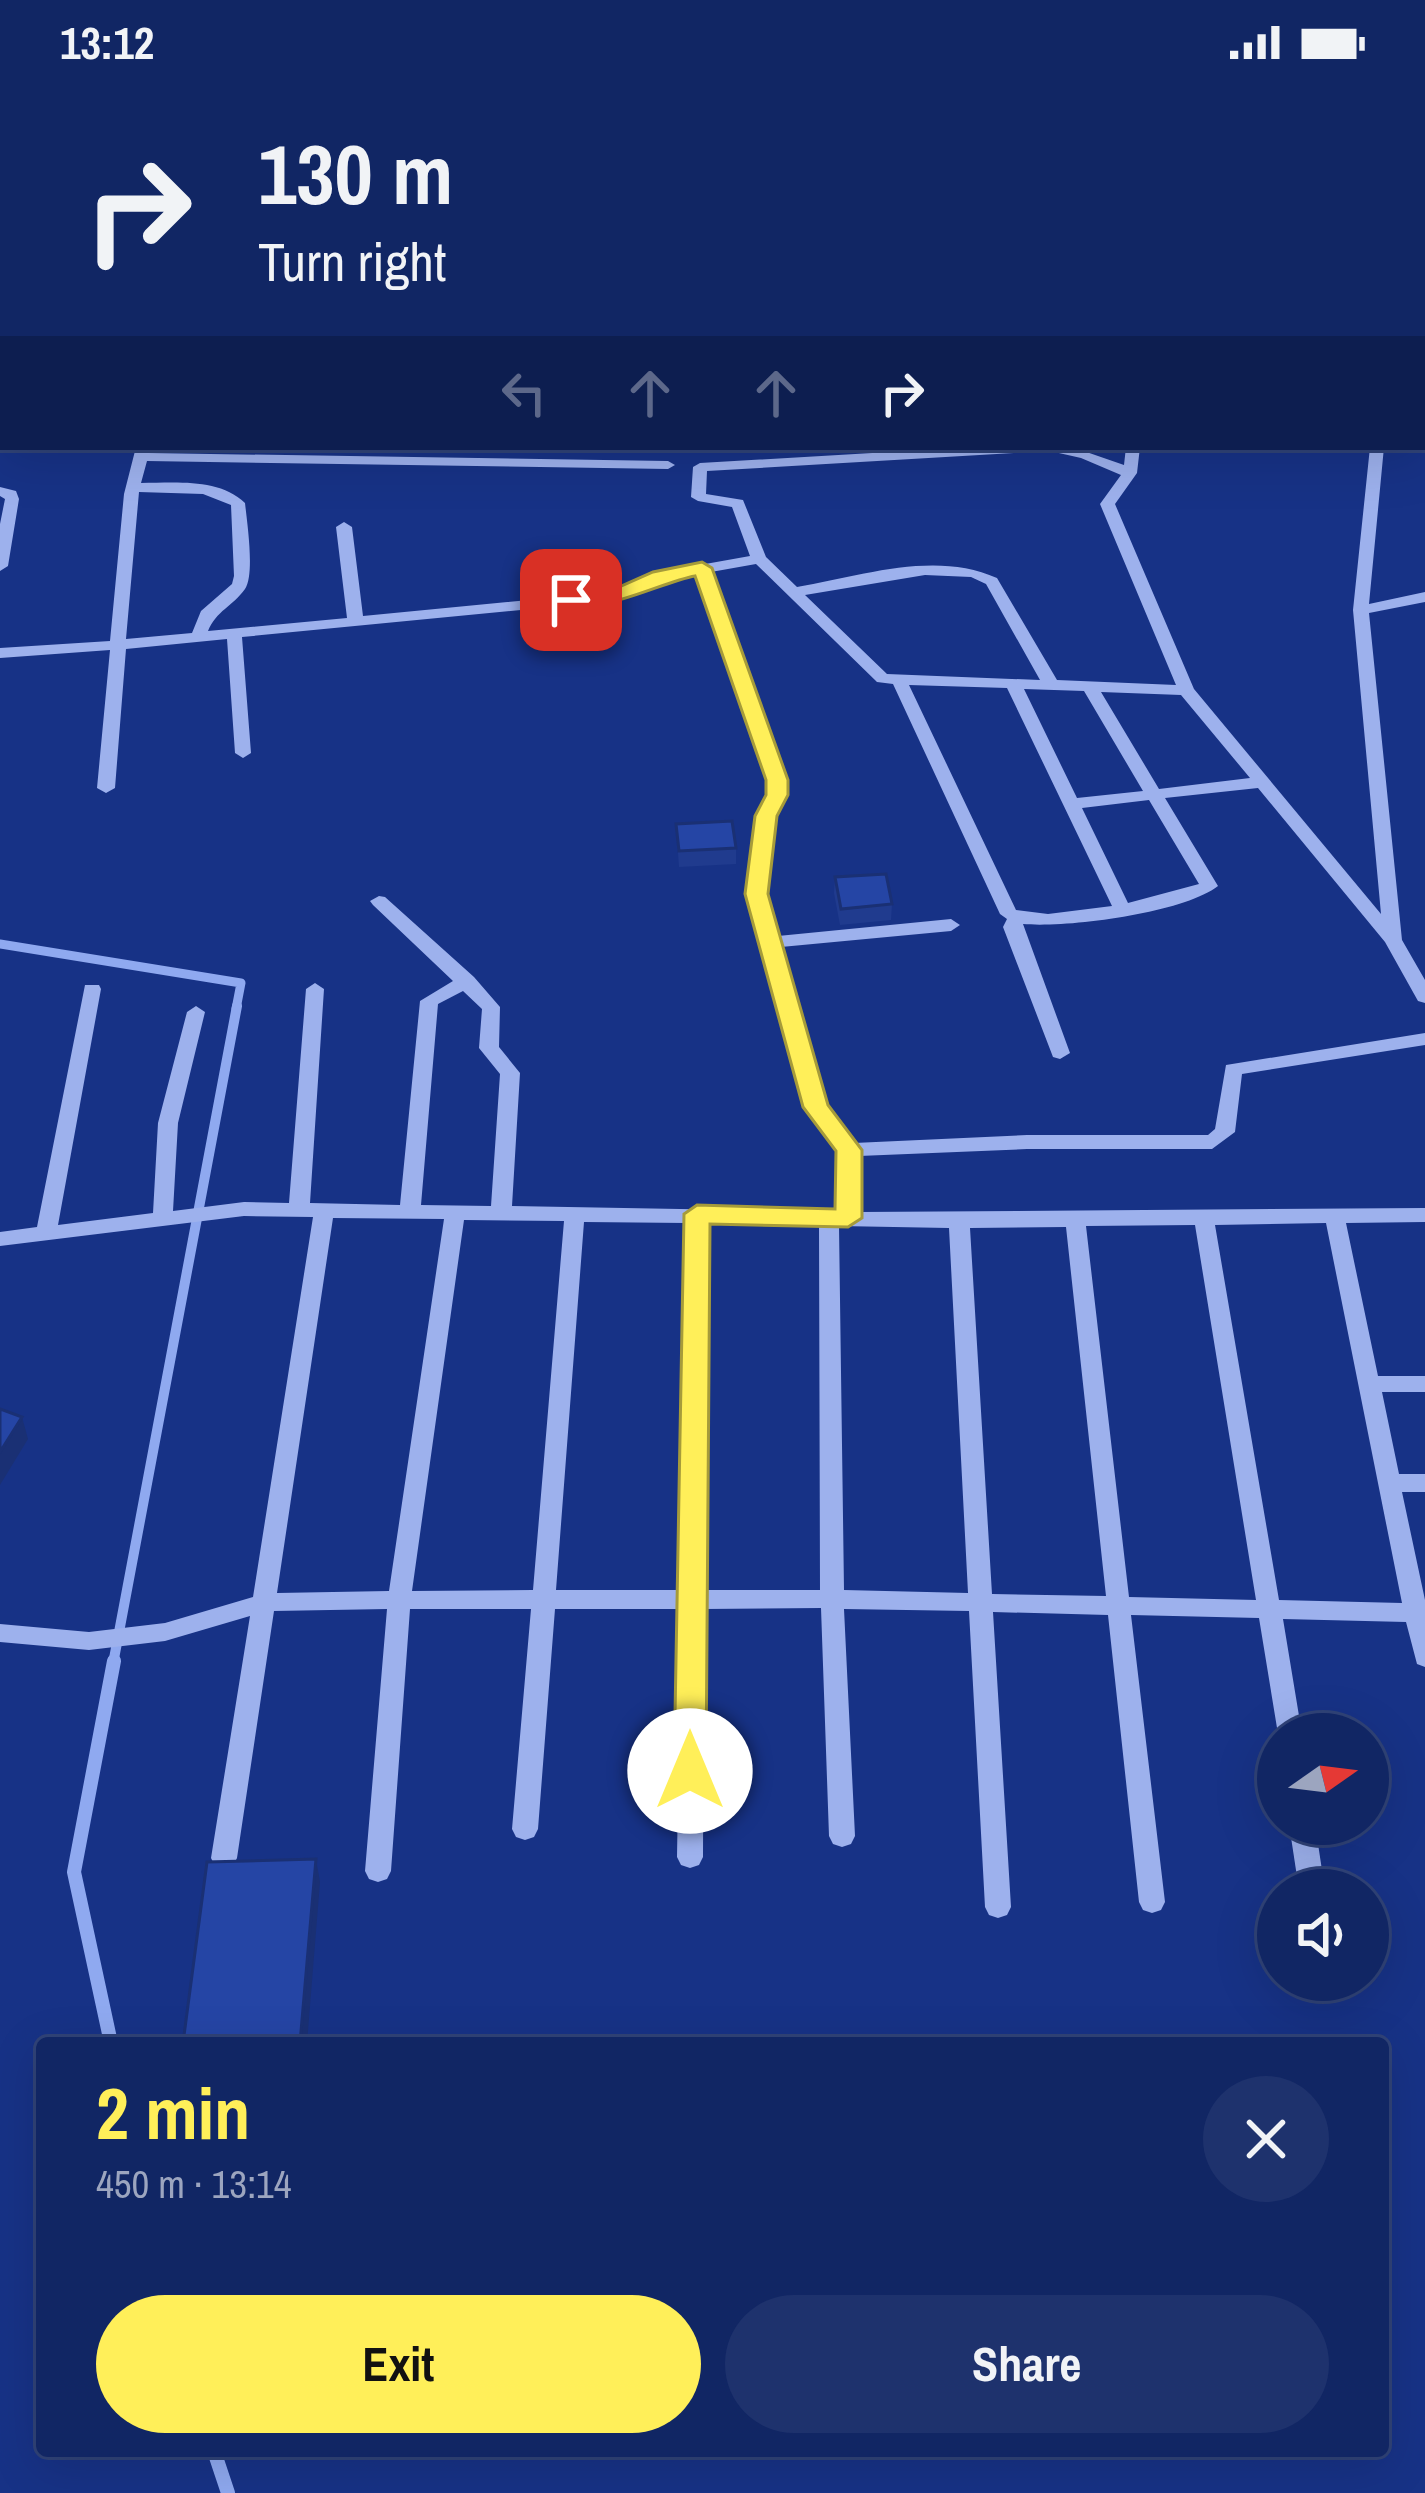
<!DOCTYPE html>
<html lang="en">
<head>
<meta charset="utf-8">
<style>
	body { margin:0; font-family:"Archivo Narrow",sans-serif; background:#1e326d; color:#f1f3f6; height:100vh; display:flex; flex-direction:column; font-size:45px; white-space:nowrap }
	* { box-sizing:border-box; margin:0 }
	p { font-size:39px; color:#9ca5bf }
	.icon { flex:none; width:66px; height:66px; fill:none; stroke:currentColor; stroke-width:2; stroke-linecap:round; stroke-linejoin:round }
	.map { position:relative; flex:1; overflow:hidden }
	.details { position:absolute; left:36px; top:1953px; width:1353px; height:420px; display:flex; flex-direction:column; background:#112664; border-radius:12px; box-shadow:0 12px 48px #0002,0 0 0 3px #304378 }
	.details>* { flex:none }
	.banner { position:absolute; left:0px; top:0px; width:1425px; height:366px; box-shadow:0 12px 48px #0002,0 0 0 3px #304378; background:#112664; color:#f1f3f6; overflow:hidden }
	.needle { width:78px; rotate:76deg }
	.tools { position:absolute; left:1257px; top:1629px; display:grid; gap:24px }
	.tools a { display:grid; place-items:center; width:132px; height:132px; border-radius:50%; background:#112664; box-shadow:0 12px 48px #0002,0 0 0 3px #304378; font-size:60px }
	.pin { position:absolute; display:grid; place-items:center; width:102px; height:102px; color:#fff; margin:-51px; border-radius:24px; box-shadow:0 6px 18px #0006 }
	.me { position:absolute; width:132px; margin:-66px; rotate:0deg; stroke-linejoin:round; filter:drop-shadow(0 0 9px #0008) }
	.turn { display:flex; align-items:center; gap:42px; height:252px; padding:0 60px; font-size:54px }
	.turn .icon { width:156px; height:156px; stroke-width:2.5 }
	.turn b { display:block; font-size:84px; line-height:102px }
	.lanes { display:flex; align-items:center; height:114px; padding:0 60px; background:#0003; justify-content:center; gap:60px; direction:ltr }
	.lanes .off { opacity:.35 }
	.round { display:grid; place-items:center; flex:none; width:126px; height:126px; border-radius:63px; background:#1e326d }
	.head { display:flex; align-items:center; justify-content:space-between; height:204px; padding:0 60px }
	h1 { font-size:72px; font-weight:700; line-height:90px; color:#ffef59 }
	.button { display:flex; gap:24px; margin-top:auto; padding:24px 60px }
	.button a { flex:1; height:138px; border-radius:72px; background:#ffef59; color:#111; font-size:48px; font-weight:700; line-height:138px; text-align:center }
	.button a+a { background:#1e326d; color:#f1f3f6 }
	.status { display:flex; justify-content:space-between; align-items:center; height:84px; padding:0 60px; background:#112664; direction:ltr }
	.status svg { height:33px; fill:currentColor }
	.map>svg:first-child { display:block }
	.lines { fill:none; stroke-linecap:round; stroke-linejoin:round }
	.stream-far2 { stroke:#8fa9f0; stroke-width:9 }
	.stream-far1 { stroke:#8fa9f0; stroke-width:10 }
	.stream { stroke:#8fa9f0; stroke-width:14 }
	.minor { fill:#9db1ed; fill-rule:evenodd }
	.wall { fill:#203b8e }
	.shaded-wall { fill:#1a3074 }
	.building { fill:#2545a5; stroke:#1a3074; stroke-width:3 }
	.route { fill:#ffef59; stroke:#a69b3a; stroke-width:3 }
</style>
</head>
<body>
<div class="status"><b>13:12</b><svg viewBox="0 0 49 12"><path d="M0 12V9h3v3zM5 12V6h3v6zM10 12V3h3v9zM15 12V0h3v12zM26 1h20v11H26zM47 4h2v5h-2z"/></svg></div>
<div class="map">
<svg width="1425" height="2409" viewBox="0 0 1425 2409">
	<rect width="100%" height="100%" fill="#173286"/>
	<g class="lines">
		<path class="stream-far2" d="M0 860 241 899 236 925"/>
		<path class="stream-far1" d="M113 1580 237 922"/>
		<g class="stream">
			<path d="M111 1959 74 1788 114 1577"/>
			<path d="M214 2367 228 2409"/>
		</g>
		<g class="minor">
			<path d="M139 0H152L155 3H142Z"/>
			<path d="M878 0H891L894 3H881Z"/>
			<path d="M1061 0H1073L1074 3H1062Z"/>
			<rect x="1108" y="0" width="12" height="3"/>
			<path d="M1358 0H1387L1391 3H1362Z"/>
			<rect x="1422" y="4" width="3" height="8"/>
			<rect x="1422" y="36" width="3" height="8"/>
			<rect x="0" y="52" width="3" height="8"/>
			<rect x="1422" y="70" width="3" height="8"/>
			<path d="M1422 96 1425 97V105L1422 104Z"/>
			<rect x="0" y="104" width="3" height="8"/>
			<rect x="0" y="140" width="3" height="8"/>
			<rect x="1422" y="144" width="3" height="8"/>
			<rect x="1422" y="187" width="3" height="8"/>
			<path d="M1422 222 1425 223V231L1422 230Z"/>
			<path d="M3 232V240L0 241V233Z"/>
			<rect x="1422" y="340" width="3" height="9"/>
			<path d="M136 363H150L149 369 668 377 675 381 668 385 147 377 141 399C176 399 219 394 245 419 247 438 255 490 245 505 233 522 216 527 208 547L347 534 336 443 344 438 352 443 363 532 611 508 655 489 750 472 732 423 698 417 691 413 693 383 700 379 974 363H1072L1124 381 1126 363H1140L1137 389 1115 420 1194 605 1381 830 1353 526 1370 363H1384L1369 520 1425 508V518L1369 529 1402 856 1425 896V919L1418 917 1385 858 1258 704 1165 714 1218 802C1183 829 1068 844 1023 840L1070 969 1060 975 1053 973 1003 843 1007 835 1000 830 893 600 877 598 756 480 711 488 786 696V711L775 732 766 810 778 852 951 835 960 841 951 847 781 863 825 1022 854 1059 1027 1051H1208L1215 1045 1226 981 1425 949V961L1242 990 1235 1048 1212 1065H1027L859 1072V1128L1425 1124V1138L1346 1139 1378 1292H1425V1308H1382L1399 1390H1425V1408H1402L1425 1516V1583L1417 1580 1406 1538 1283 1535 1302 1650H1278L1259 1534 1131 1531 1165 1818 1161 1826 1152 1829 1143 1826 1139 1818 1108 1531 993 1528 1011 1823 1007 1831 998 1834 989 1831 985 1823 969 1527 844 1525 855 1752 851 1760 842 1763 833 1760 829 1752 821 1524 704 1525 703 1773 699 1781 690 1784 681 1781 677 1773 681 1525H555L538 1745 534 1753 525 1756 516 1753 512 1745 531 1525H410L391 1787 387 1795 378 1798 369 1795 365 1787 387 1525 274 1527 237 1774 233 1782 224 1785 215 1782 211 1774 250 1532 165 1557 89 1566 0 1558V1540L89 1548 165 1539 253 1513 313 1133 244 1132 0 1162V1148L37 1143 85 901H99L101 905 58 1141 153 1129 158 1039 187 928 196 922 205 928 178 1039 173 1127 244 1118 289 1119 306 905 315 899 324 905 310 1119 400 1121 420 917 453 897 373 821 370 817 379 812 385 813 474 893 500 923 499 963 520 989 512 1122 839 1128V1067L806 1023 748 810 757 732 768 711V696L696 490 664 496 614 517 242 553 251 669 243 674 235 669 227 555 126 565 115 704 106 709 97 704 110 566 0 574V564L110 557 124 410ZM1050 367 1081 374 1121 391 1100 420 1176 601 1057 596 997 494C935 466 861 492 797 503L766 473 743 416 706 410 707 387ZM139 408 203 410 231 421 234 492 232 500 201 527 192 549 126 555ZM925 491 971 493 986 500 1040 596 887 590 805 511ZM909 601 1007 604 1112 822 1048 830 1016 826ZM1024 605 1084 607 1143 707 1077 714ZM1101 608 1181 611 1250 694 1159 705ZM1149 716 1199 800 1128 819 1082 724ZM463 907 482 925 479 964 500 990 491 1122 421 1121 438 920ZM333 1134 444 1135 389 1507 277 1509ZM464 1136 564 1137 533 1506 412 1507ZM584 1138 687 1139 681 1506H556ZM1326 1139 1402 1519 1279 1516 1215 1141ZM707 1140 819 1142 820 1506H705ZM1195 1141 1256 1516 1129 1513 1086 1142ZM839 1142 949 1144 968 1509 844 1506ZM1066 1143 1106 1512 992 1510 970 1144Z"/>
			<path d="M0 403 16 407 19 415 8 482 0 487V440L5 415 0 412Z"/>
			<path d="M1289 1740H1315L1325 1806H1299Z"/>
		</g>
	</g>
	<g class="wall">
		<path d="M676 740 736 764V780L679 783Z"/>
		<path d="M835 793 892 820 891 836 840 841 834 809Z"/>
	</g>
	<g class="shaded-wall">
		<path d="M22 1333 28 1355 0 1401V1368Z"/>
		<path d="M316 1775 320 1798 307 1959H300Z"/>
	</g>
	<g class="building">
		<path d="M732 737 736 764 679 767 676 740Z"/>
		<path d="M886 790 892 820 841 825 835 793Z"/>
		<path d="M0 1325 22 1333 0 1368Z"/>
		<path d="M316 1775 300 1959H183L207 1778Z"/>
	</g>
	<path class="route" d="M702 478 712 484 788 696V711L777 732 768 810 828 1021 862 1066V1134L848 1143 710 1140 706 1687 701 1696 690 1700 679 1696 674 1687 684 1130 697 1121 835 1125 836 1067 803 1023 745 810 755 732 766 711V696L695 492C660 498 590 537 561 516L571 510 610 507 653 488Z"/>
</svg>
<div class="tools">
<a><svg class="needle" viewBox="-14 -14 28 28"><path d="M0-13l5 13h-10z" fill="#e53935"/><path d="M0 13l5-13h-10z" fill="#9ca5bf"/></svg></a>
<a><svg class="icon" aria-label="sound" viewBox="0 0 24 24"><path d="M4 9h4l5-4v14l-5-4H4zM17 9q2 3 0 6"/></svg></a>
</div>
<div class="pin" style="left:571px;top:516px;background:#d93025"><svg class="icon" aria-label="arrive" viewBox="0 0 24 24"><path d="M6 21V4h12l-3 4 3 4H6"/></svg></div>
<svg class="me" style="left:690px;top:1687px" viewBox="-20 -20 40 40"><circle r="19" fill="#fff"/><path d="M0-13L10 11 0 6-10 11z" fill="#ffef59"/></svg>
<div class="banner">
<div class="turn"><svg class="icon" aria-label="right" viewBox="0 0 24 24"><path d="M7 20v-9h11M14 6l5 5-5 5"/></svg><div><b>130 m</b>Turn right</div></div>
<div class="lanes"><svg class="icon off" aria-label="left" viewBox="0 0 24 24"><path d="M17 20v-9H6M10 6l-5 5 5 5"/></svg><svg class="icon off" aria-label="ahead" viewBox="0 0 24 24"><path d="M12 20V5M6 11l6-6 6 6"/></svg><svg class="icon off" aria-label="ahead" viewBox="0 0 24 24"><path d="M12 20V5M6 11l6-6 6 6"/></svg><svg class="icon" aria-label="right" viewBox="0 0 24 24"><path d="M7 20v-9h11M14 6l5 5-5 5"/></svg></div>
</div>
<section class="details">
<div class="head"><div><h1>2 min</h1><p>450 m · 13:14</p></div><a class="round"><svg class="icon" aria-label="close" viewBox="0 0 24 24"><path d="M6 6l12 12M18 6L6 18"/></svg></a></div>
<div class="button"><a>Exit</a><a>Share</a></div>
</section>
</div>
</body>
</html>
